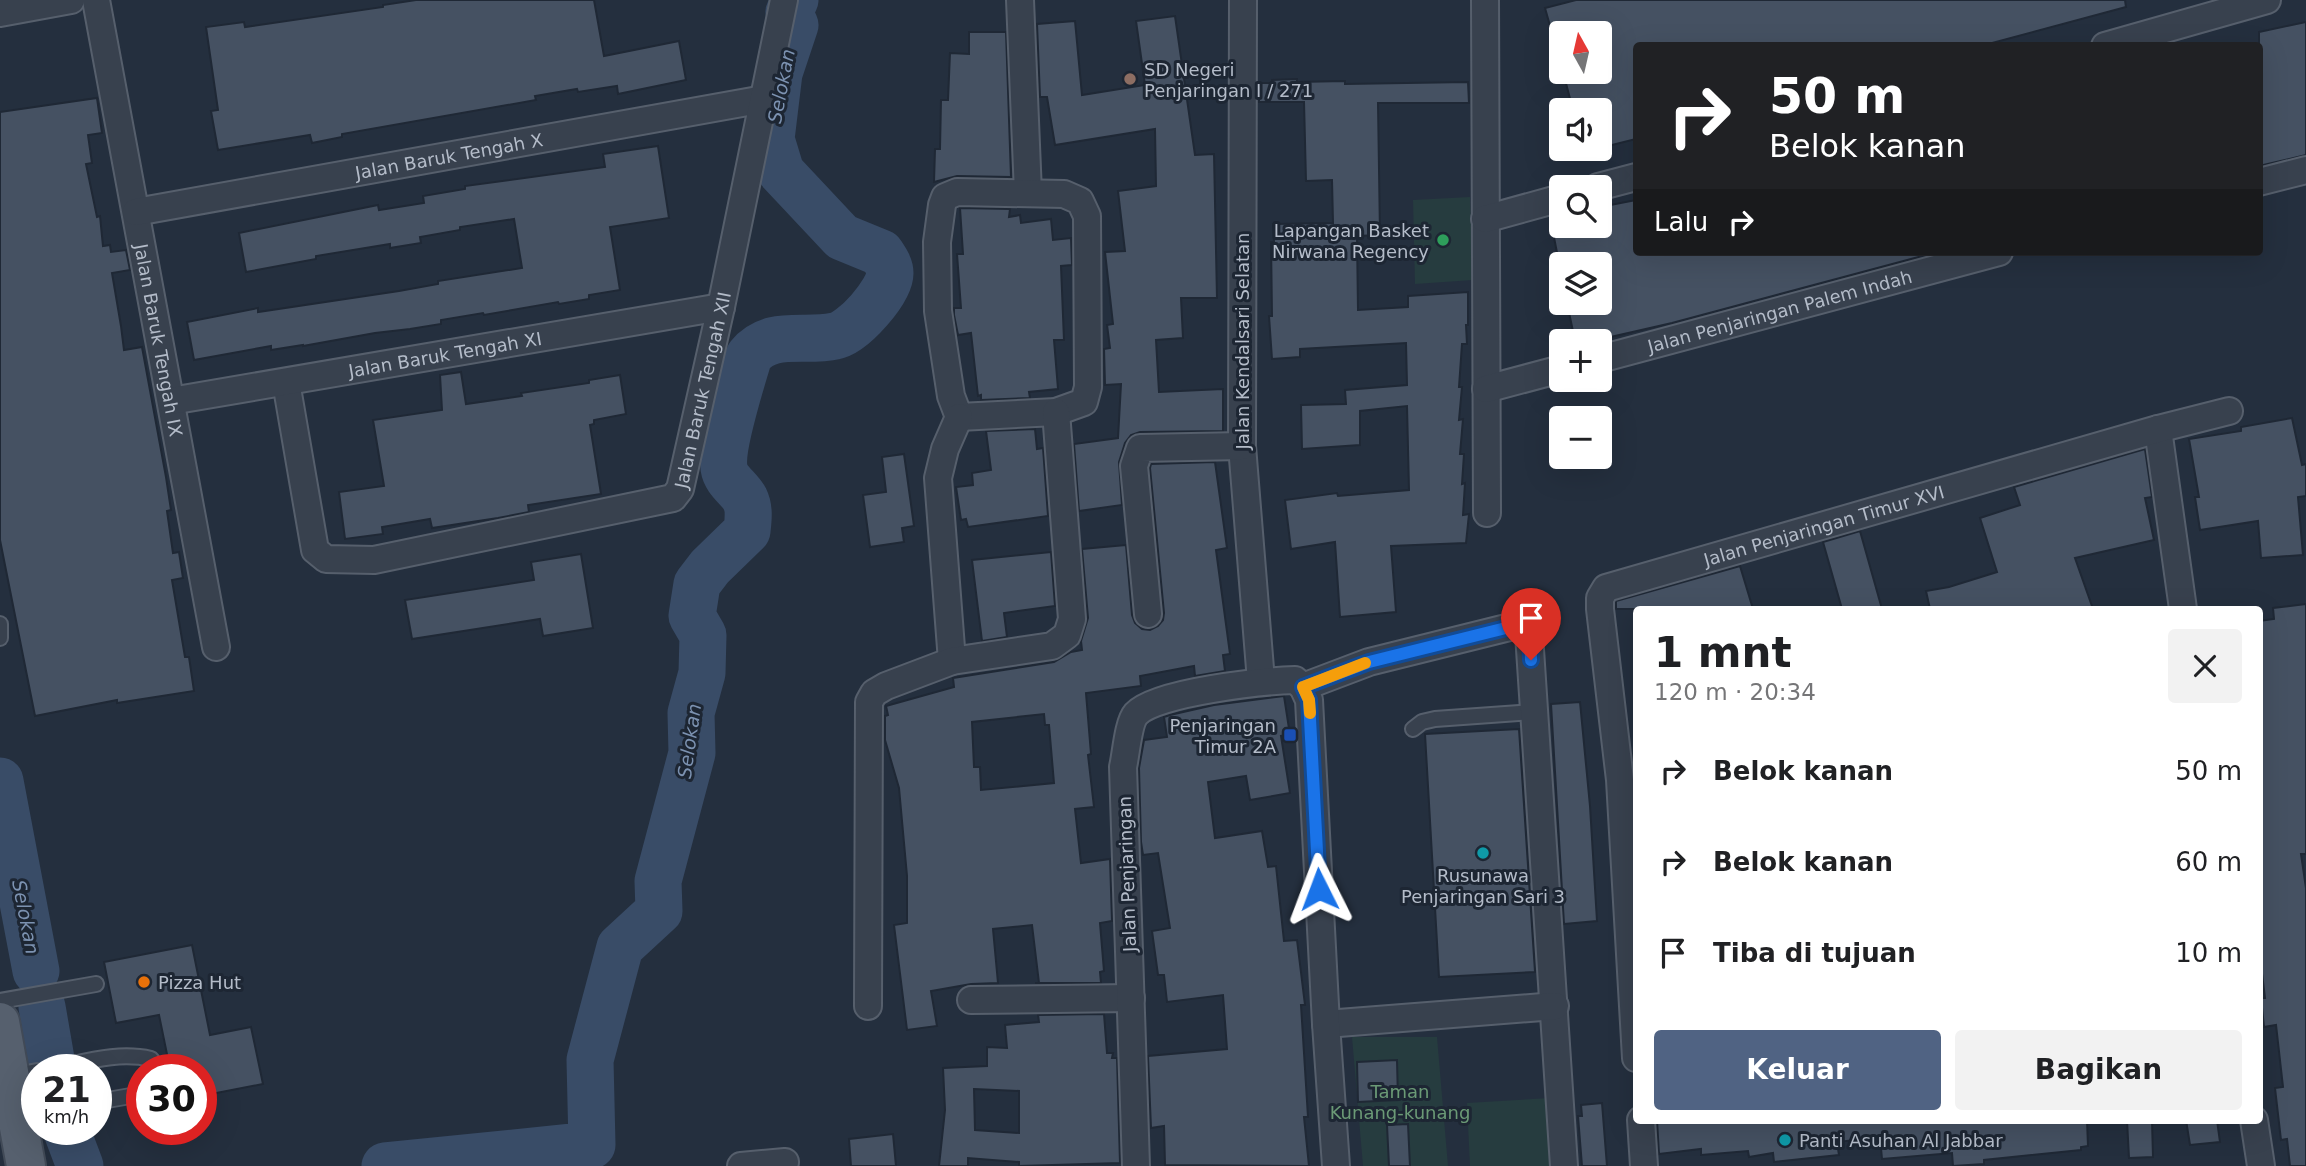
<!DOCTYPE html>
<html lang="id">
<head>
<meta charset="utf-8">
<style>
	body { margin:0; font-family:"DejaVu Sans",sans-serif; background:#f2f2f2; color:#202124; height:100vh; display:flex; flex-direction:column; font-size:26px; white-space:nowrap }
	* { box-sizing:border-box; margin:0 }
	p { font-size:23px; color:#757577 }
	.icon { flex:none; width:38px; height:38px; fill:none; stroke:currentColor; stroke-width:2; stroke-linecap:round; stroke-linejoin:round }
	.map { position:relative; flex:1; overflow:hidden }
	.sheet { position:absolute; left:1633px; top:606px; width:630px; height:518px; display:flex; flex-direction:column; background:#fff; border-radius:7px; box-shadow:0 7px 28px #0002 }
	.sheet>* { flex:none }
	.guide { position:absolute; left:1633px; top:42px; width:630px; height:214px; border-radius:7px; box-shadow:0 7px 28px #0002; background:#202124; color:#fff; overflow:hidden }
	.needle { width:46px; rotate:352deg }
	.controls { position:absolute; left:1549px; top:21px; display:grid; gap:14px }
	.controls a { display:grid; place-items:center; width:63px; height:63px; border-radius:7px; background:#fff; box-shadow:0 7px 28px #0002; font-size:35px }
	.speed { position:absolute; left:21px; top:1054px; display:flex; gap:14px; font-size:35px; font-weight:700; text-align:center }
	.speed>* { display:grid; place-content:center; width:91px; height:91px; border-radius:50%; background:#fff; box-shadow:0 7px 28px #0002; line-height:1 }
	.speed small { font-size:18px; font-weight:400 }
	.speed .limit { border:10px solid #d22; background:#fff; color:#111 }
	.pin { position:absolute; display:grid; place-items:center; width:60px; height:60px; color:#fff; margin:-72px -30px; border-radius:50% 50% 50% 0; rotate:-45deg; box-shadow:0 0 7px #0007 }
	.pin .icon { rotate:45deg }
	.me { position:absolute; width:77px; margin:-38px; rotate:357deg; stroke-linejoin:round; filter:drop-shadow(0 0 5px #0008) }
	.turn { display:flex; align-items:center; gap:24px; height:147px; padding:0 21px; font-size:32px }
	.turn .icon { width:91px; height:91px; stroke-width:2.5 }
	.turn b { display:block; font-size:49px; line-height:60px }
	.then { display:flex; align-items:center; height:66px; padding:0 21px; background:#0003; gap:14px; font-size:26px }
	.round { display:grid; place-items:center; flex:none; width:74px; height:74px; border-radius:7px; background:#f2f2f2 }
	.overview { display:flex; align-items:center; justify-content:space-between; height:119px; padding:0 21px }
	h1 { font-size:42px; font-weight:600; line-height:52px }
	.action { display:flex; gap:14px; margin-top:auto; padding:14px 21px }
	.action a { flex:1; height:80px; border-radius:7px; background:#506383; color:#fff; font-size:28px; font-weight:600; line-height:80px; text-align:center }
	.action a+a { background:#f2f2f2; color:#202124 }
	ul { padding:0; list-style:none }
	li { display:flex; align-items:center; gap:21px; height:91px; padding:0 21px }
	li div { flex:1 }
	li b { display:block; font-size:26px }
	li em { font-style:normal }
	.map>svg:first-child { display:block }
	.green { fill:#263c3f }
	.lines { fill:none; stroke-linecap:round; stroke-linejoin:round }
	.river { stroke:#394c67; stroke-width:47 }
	.building { fill:#455162; stroke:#1f2835; stroke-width:2; fill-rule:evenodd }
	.lane-casing { stroke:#565f6c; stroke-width:18 }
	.street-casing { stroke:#565f6c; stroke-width:30 }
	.primary-casing { stroke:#414a57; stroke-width:42 }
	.lane { stroke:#38414e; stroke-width:14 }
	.street { stroke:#38414e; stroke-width:26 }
	.primary { stroke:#56606e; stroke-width:38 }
	.route-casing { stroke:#114b97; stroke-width:18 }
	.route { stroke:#1a73e8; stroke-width:12 }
	.slow { stroke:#f59e0b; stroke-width:12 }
	.education-dot { fill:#8d6e63; stroke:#1d2633; stroke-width:2.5 }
	.leisure-dot { fill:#2e9e5b; stroke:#1d2633; stroke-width:2.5 }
	.transit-dot { fill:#1a4fb4; stroke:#1d2633; stroke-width:2.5 }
	.culture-dot { fill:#0f9aa8; stroke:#1d2633; stroke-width:2.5 }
	.food-dot { fill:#e8710a; stroke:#1d2633; stroke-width:2.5 }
	.labels { text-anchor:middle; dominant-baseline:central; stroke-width:6; stroke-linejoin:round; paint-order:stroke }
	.poi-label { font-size:18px; fill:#b4bcc9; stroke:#1d2633; text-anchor:start }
	.street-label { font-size:18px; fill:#b4bcc9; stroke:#1d2633 }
	.park-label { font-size:18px; fill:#6b9a76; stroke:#1d2633 }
	.water-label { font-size:19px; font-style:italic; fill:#7c92b1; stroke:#1d2633 }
</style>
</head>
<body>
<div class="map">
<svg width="2306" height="1166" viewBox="0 0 2306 1166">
	<rect width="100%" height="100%" fill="#242f3e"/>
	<g class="green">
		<path d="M1470 197 1473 280 1415 284 1413 200Z"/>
		<path d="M1352 1037H1437L1448 1166H1363Z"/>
		<path d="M1551 1098 1555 1166H1470L1467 1103Z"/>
	</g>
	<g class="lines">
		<g class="river">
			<path d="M0 781 36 971"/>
			<path d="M42 1007 51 1059"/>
			<path d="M66 1129 80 1166"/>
			<path d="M385 1166 592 1145 590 1060 620 947 659 911 658 881 692 753 691 713 702 673 703 635 692 616 697 584 710 567 747 531C748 521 750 509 745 499 739 488 726 481 724 468 721 447 742 379 749 356 771 329 804 343 835 336 853 333 890 291 890 273 890 266 885 259 881 253L842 237 781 172 771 139 779 73 795 25 789 12 795 0"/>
		</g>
	</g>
	<g class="building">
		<path d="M416 0H594L604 56 679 41 686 80 618 94 617 86 578 92 577 89 535 96 536 100 342 134V137L312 143 310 135 218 150 211 111 218 110 206 27 244 22 245 27 383 7V5Z"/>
		<path d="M1576 0H2125L2126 7 1981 46H1636V139L1600 148V110H1573L1563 72H1600V33H1561V65L1545 8Z"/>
		<path d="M1175 16 1195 155 1214 154 1217 298H1181L1183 338 1156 340 1159 392 1223 389V431L1140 432 1131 435 1125 443 1119 462 1122 505 1079 511 1074 444 1118 438 1121 384 1105 385 1104 349 1110 348 1107 325 1113 324 1105 252 1125 251 1118 191 1156 186 1155 129 1055 145 1047 97H1040L1037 24 1075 21 1082 95 1145 85 1136 21Z"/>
		<path d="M2306 22V155L2259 166V32Z"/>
		<path d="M969 32H1006L1011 177 957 176 934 182 935 149H940L941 100H948L950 53 969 54Z"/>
		<path d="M1297 79V82L1345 81V84L1468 82 1469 103H1378L1380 235 1357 236 1358 310 1408 307V296L1468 292V325H1466L1467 344H1462L1459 387H1462L1459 420 1463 419 1460 454H1464L1462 484 1465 483 1463 515 1469 514 1466 543 1391 546 1396 612 1340 617 1335 542 1291 549 1285 500 1337 493 1338 496 1409 490 1407 406 1360 411V445L1302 449 1301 405 1346 404 1345 390 1407 385 1406 343 1300 349V357L1272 359 1269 316H1272L1271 242H1274L1273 224 1333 223 1332 180 1306 181 1304 102H1259V83H1272V80Z"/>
		<path d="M97 98 102 133 88 135 92 163 86 164 97 217 100 216 103 246 110 245 111 252 126 250 130 270 112 273 121 326 124 350 142 347 166 477 171 510 167 511 173 553 179 552 183 578 172 580 185 657H189L194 691 117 703V700L35 716 0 540V112Z"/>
		<path d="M658 146 669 218 610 227 620 290 589 295V299L559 304 558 302 484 315 483 313 441 320V324L410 329 375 333 303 346V345L271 350V346L194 360 187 322 258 308V312L399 291 438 284V281L522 268 514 219 460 227V230L420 237 421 243 390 248V244L316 256V259L246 272 239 233 378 205 379 210 424 203 423 196 465 189V186L605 167 603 154Z"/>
		<path d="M1636 200V252H1926V255L1672 323 1593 341H1575L1567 303H1600V264H1561V273L1550 217 1561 214V226H1600V207Z"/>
		<path d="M960 208 1010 209 1009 217 1020 215 1021 223 1051 219 1053 240 1071 238 1072 265 1061 266 1064 340H1054L1058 389 1029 392 1030 398 981 400V395L978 396 971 333 958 335 954 315V308H961L957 254H963Z"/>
		<path d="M461 372 466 404 522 396 521 393 589 383V380L620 375 626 414 594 420V424L590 425 601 494 528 505 529 512 498 518 432 528 430 519 382 527 383 534 345 539 339 492 384 486 373 420 442 410 440 375Z"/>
		<path d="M2292 418 2302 465 2306 464V496L2298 497 2303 555 2261 558 2258 521 2200 530 2195 497H2199L2189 439 2241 431V427Z"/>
		<path d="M1035 429 1037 449 1043 448 1048 516 968 527 966 519 961 520 956 487 973 485 972 473 991 470 986 431Z"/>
		<path d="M2145 449 2152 497 2145 498 2154 540 2075 558 2093 609H1930L1926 591 1949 587 1997 572 1980 518 2020 505 2014 487Z"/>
		<path d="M904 454 914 526 902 528 904 542 870 547 863 495 886 492 882 457Z"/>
		<path d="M1215 462 1227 548 1216 550 1230 654 1223 655 1225 671 1195 676 1194 666 1140 676 1141 686 1086 693 1091 754 1088 755 1094 807 1075 809 1081 863 1110 859 1112 921 1100 923 1104 971 1100 972 1101 983H1035H1039L1032 925 993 929 998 983 971 984 931 991 937 1026 907 1030 894 925 907 923V876L899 788 885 740V716L888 715 886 706 954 687 953 678 1054 662 1071 652 1082 650 1081 641 1088 618 1082 549 1126 545 1132 615 1135 623 1142 629 1150 630 1158 626 1163 620 1164 613 1150 468 1151 464ZM1044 714 1045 725H1049L1054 783 981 790 980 767H974L972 722Z"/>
		<path d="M1860 531 1882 609H1842L1823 542Z"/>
		<path d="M1051 552 1055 606 1004 613 1007 637 982 641 972 560Z"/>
		<path d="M581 554 593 628 543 636 540 619 412 639 405 600 534 580 531 562Z"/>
		<path d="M1740 566 1753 609H1616V601Z"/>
		<path d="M2306 604V854H2301L2306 888V1166H2290L2287 1139 2281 1140 2275 1088 2283 1087 2276 1025 2264 1027 2261 998H2265L2259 949V621L2274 619 2273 608Z"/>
		<path d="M1284 696 1290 735 1281 736 1290 793 1250 800 1246 776 1208 782 1215 838 1262 831 1268 867 1276 866 1284 941 1297 940 1305 1005H1301L1308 1117H1304L1309 1166 1165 1165 1164 1126 1151 1128 1148 1056 1227 1049 1223 995 1167 1002 1164 975H1158L1152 931 1170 928 1158 853 1143 855 1141 842 1139 768 1144 740 1167 737 1164 717 1170 715 1214 705Z"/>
		<path d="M1580 702 1590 806 1597 921 1564 924 1551 704Z"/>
		<path d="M1519 729 1535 972 1439 977 1425 734Z"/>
		<path d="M192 945 210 1035 251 1027 263 1084 201 1096V1069H170L159 1015 116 1023 104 962Z"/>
		<path d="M1104 1014 1107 1053H1113L1112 1058H1117L1120 1163 1019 1166V1162L968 1158V1166H939L945 1110 943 1068 987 1066V1047L1007 1048 1005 1025 1039 1022 1038 1015ZM974 1089 1019 1091V1133L975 1130Z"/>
		<path d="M1397 1060 1398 1100 1358 1102 1357 1062Z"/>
		<path d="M1602 1103 1607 1166H1582L1578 1116H1582L1581 1105Z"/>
		<path d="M1657 1120H2087L2088 1146 2081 1147V1150L1984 1160V1164L1953 1166 1952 1153 1882 1159 1880 1137 1837 1142 1839 1155 1774 1162 1773 1153 1749 1157 1748 1151 1701 1155V1149L1659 1154Z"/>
		<path d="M2127 1120H2152L2153 1157 2129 1158Z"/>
		<path d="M2186 1120H2217L2220 1142 2190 1145Z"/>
		<path d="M1408 1124 1410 1166H1389L1387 1125Z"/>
		<path d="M893 1134 896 1166H851L849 1139Z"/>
	</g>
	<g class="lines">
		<defs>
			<g id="lane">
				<path d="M0 624V638"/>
				<path d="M1413 729 1422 722 1435 719 1533 712"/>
				<path d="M0 1001 96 984"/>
				<path d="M49 1069C82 1063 117 1051 151 1059L157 1069"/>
				<path d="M11 1076 37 1071"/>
				<path d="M96 1102 142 1094"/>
			</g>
			<g id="street">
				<path id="s1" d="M96 0 216 647"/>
				<path d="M1020 0 1028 193"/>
				<path d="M1243 0 1242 446 1261 681"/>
				<path d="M1485 0 1487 513"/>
				<path d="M0 13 71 0"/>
				<path d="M2105 46 2267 0"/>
				<path d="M2259 182 2306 170"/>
				<path d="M1598 187 1636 177"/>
				<path d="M957 192 1064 194 1080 201 1087 216 1088 387 1084 402 1056 412 959 417 951 396 938 311 937 242 942 205 945 197Z"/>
				<path id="s2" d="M136 212 764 99"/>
				<path d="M1485 219 1561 198"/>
				<path id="s3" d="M1600 359 1999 252"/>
				<path id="s4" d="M286 382 315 550 326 559 374 560 673 498 680 489 721 307 784 0"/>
				<path d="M1486 389 1561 369"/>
				<path id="s5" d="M171 401 721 307"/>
				<path d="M2158 429 2183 609"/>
				<path d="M1148 614 1134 466 1140 448 1242 446"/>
				<path d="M952 661 938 478 945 449 959 417"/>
				<path d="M1303 687 1369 662 1518 625 1529 634 1564 1166"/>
				<path d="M971 1000 1131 998"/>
				<path d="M868 1006 869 702 874 693 886 686 952 661 1052 646 1067 635 1072 619 1056 412"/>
				<path d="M1326 1024 1555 1006"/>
				<path id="s6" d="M1636 1058 1620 780 1600 609V598L1606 588 2158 429 2229 411"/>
				<path d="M1641 1120 1644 1166"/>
				<path d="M2254 1120 2261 1166"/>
				<path d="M741 1166 785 1162"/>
				<path d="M1136 1166 1123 767C1126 755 1128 723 1136 714 1156 692 1264 681 1295 680L1303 687 1309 700 1326 1024 1336 1166"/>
			</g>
			<path id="primary" d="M0 1022 26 1166"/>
		</defs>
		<use href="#lane" class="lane-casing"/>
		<use href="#street" class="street-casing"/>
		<use href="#primary" class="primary-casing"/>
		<use href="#lane" class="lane"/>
		<use href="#street" class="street"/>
		<use href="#primary" class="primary"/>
	</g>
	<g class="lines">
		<defs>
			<path id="route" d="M1319 889 1309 700 1303 687 1369 662 1518 625 1530 634 1531 660"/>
		</defs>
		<use href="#route" class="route-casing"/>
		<use href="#route" class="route"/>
		<path class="slow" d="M1310 713 1309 700 1303 687 1365 663"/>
	</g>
	<circle class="education-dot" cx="1130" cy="79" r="7"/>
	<circle class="leisure-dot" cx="1443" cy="240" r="7"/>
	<rect class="transit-dot" x="1283" y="728" width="14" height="14" rx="3.5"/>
	<g class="culture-dot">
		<circle cx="1483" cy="853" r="7"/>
		<circle cx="1785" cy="1140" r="7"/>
	</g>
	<circle class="food-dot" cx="144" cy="982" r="7"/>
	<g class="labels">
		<g class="poi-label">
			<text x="1144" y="69">SD Negeri<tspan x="1144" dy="21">Penjaringan I / 271</tspan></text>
			<text x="1429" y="230" text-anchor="end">Lapangan Basket<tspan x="1429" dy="21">Nirwana Regency</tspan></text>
			<text x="1276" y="725" text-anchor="end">Penjaringan<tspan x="1276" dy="21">Timur 2A</tspan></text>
			<text x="1483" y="875" text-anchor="middle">Rusunawa<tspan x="1483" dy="21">Penjaringan Sari 3</tspan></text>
			<text x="158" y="982">Pizza Hut</text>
			<text x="1799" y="1140">Panti Asuhan Al Jabbar</text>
		</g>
		<g class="street-label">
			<text stroke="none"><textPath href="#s2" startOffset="318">Jalan Baruk Tengah X</textPath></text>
			<text stroke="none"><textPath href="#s3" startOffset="186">Jalan Penjaringan Palem Indah</textPath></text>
			<text stroke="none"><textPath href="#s1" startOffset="346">Jalan Baruk Tengah IX</textPath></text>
			<text transform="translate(1242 341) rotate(-90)">Jalan Kendalsari Selatan</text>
			<text stroke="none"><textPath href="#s5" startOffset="278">Jalan Baruk Tengah XI</textPath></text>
			<text stroke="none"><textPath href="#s4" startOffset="651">Jalan Baruk Tengah XII</textPath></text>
			<text stroke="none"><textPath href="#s6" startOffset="700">Jalan Penjaringan Timur XVI</textPath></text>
			<text transform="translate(1127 874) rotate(-92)">Jalan Penjaringan</text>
		</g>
		<g class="park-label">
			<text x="1400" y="1091">Taman<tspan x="1400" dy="21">Kunang-kunang</tspan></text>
		</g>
		<g class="water-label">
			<text transform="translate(781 86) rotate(-79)">Selokan</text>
			<text transform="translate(689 741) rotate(-82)">Selokan</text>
			<text transform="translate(26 917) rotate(79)">Selokan</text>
		</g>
	</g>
</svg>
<div class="controls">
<a><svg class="needle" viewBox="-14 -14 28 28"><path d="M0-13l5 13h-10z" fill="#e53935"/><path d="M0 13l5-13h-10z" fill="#757577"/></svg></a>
<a><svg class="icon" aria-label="sound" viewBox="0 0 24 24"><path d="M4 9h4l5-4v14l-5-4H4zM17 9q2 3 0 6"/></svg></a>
<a><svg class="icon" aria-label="search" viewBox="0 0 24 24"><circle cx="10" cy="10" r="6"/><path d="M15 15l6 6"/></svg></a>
<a><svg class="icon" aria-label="layers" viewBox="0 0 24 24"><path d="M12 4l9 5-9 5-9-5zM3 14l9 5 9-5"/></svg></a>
<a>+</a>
<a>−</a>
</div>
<div class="speed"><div>21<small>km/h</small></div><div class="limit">30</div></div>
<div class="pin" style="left:1531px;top:660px;background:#d93025"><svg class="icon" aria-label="arrive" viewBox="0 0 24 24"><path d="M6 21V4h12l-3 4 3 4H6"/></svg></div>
<svg class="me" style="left:1319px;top:889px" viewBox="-20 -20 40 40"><path d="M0-17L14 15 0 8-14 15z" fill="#1a73e8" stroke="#fff" stroke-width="4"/></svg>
<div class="guide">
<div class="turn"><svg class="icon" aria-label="right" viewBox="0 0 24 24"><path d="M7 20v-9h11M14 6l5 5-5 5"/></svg><div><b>50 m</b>Belok kanan</div></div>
<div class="then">Lalu<svg class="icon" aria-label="right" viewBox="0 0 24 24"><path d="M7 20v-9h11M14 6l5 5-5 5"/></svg></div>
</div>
<section class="sheet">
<div class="overview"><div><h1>1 mnt</h1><p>120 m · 20:34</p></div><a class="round"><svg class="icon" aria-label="close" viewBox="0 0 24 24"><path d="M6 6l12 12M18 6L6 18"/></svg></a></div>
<ul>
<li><svg class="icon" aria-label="right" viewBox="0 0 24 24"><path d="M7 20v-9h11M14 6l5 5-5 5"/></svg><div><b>Belok kanan</b></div><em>50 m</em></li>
<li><svg class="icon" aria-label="right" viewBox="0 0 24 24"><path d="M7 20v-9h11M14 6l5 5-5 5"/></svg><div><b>Belok kanan</b></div><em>60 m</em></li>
<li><svg class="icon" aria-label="arrive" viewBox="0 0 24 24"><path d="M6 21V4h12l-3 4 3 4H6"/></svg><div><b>Tiba di tujuan</b></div><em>10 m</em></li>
</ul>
<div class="action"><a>Keluar</a><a>Bagikan</a></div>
</section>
</div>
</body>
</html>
